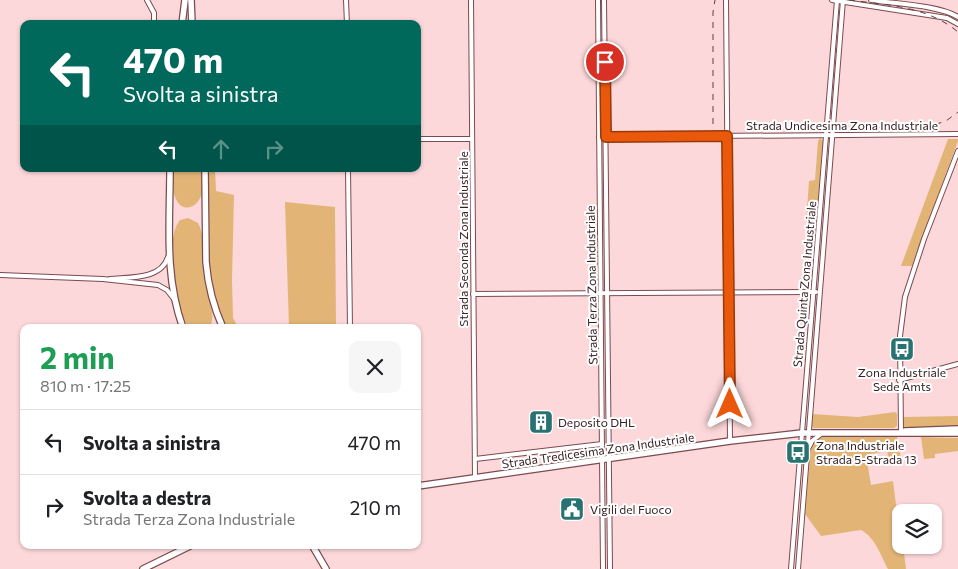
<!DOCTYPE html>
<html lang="it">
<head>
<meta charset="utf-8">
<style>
	body { margin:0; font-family:Commissioner,sans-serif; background:#f6f6f6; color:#202124; height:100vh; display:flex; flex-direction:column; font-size:19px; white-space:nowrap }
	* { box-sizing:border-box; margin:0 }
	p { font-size:16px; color:#757577 }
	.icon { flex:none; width:28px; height:28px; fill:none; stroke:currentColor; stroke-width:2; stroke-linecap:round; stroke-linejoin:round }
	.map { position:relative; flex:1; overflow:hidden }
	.details { position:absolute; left:20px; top:324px; width:401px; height:225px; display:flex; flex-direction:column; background:#fff; border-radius:10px; box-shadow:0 1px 4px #0004 }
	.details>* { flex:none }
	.guide { position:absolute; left:20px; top:20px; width:401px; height:152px; border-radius:10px; box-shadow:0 1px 4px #0004; background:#00695c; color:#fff; overflow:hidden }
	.buttons { position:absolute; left:892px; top:504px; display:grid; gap:10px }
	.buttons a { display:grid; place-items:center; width:50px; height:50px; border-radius:10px; background:#fff; box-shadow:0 1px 4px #0004; font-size:25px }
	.pin { position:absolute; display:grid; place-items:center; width:42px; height:42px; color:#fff; margin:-21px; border:2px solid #fff; border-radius:50%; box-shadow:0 1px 5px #0007 }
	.me { position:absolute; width:55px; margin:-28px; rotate:0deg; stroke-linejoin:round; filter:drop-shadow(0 0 4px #0008) }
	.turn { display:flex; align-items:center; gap:18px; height:105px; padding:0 20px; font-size:22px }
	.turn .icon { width:65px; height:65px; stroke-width:2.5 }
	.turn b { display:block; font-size:35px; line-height:42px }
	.lanes { display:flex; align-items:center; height:48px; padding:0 20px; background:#0003; justify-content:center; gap:25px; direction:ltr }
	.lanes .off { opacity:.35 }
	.round { display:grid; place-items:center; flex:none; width:52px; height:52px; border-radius:10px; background:#f6f6f6 }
	.summary { display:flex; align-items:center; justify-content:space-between; height:85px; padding:0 20px }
	h1 { font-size:30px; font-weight:700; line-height:38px; color:#1e9e55 }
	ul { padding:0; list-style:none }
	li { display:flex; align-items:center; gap:15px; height:65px; padding:0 20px; border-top:1px solid #e0e0e0 }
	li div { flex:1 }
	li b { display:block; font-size:19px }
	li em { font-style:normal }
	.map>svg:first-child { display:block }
	.green { fill:#e2b577 }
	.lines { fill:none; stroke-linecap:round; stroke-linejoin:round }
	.minor-casing { stroke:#7c4a4f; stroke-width:6 }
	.secondary-casing { stroke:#7c4a4f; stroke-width:8 }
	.minor { stroke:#fff; stroke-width:4 }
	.secondary { stroke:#fff; stroke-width:5.5 }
	.rail { stroke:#5a4143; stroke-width:1; stroke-dasharray:6 6; stroke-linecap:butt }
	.route-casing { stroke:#983908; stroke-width:12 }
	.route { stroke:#ea580c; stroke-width:9 }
	.labels { text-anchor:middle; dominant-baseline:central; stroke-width:4; stroke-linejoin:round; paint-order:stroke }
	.street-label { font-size:12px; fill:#372123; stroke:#fff }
	.poi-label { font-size:12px; fill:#372123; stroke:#fff; text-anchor:start }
</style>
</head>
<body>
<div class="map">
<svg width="958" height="569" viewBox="0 0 958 569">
	<rect width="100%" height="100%" fill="#fdd8da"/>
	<g class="green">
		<path d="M820 138 823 141 816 223H806L809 181 815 180 818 141Z"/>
		<path d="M948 139H958V141L912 266H901Z"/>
		<path d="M173 169H202C202 176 203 185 202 193 198 209 181 214 175 197 171 188 173 178 173 169Z"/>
		<path d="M209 169H215L216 191 234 195 232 280 233 318 238 327H227C221 316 216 304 213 292 204 257 209 205 209 169Z"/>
		<path d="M285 202 335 207 336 327H289Z"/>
		<path d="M188 218 198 223C206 238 202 260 204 277 206 294 217 312 210 327L188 326C175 308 164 238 180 220Z"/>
		<path d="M895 412 897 414V426L894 428H813L811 424 812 414 858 417Z"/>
		<path d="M958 416V426L912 428 904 427 903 417Z"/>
		<path d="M819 437H897L902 464 890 466 887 451 866 455 871 485 893 481 901 545H903L906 569H888C881 556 875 537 861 530L821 536 805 514 811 446Z"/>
		<path d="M921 437 958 438V451L935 454V458L924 459Z"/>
	</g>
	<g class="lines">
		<defs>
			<g id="minor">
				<path d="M147 0 154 13V24"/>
				<path d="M346 0 347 24"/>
				<path d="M471 0 475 478"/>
				<path d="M598 0 603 569"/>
				<path d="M604 0 610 569"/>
				<path d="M726 0 730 441"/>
				<path d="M832 0 947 18 958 24"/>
				<path d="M871 0C896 4 938 5 958 17"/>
				<path d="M599 137 958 134"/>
				<path d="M418 139H472"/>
				<path d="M348 169 350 328"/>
				<path d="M0 275 103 279 158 285 167 290 174 299"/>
				<path d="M110 279C129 277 161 280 168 257"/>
				<path d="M473 294 816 292"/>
				<path d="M899 380 958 364"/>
				<path d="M901 433 900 336 905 297 924 239 958 151"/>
				<path d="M809 447 812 441 821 434"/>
				<path d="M475 459 602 444"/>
				<path d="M791 569 837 0"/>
				<path d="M798 569 843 0"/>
			</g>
			<g id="secondary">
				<path d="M191 0 192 24"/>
				<path d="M182 24 185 0"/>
				<path d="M170 169C170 222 164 276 183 328"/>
				<path d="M205 169 206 262C208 286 213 306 223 328"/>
				<path d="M905 431 958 429"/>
				<path d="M418 486 730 441 802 433H958"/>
				<path d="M312 545 326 569"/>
				<path d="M143 569 192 545"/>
			</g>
		</defs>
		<use href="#minor" class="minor-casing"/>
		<use href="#secondary" class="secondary-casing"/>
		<use href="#minor" class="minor"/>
		<use href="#secondary" class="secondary"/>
		<g class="rail">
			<path d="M849 0C887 5 927 6 958 32"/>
			<path d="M713 124V12L715 0"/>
			<path d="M840 128 927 127 946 121 958 112"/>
		</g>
	</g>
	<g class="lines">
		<defs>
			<path id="route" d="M605 62 606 137 727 136 730 404"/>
		</defs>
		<use href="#route" class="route-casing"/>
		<use href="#route" class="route"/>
	</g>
	<defs>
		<symbol id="bus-square" viewBox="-11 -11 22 22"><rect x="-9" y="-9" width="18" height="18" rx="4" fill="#287372" stroke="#fff"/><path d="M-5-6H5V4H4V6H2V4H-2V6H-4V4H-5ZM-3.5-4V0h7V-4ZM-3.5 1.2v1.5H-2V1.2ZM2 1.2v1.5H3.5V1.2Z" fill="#fff"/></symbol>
		<symbol id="building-square" viewBox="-11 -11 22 22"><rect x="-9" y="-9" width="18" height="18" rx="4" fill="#287372" stroke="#fff"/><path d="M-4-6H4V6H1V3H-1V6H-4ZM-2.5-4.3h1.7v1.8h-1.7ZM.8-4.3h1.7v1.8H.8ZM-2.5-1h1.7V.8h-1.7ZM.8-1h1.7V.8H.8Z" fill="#fff"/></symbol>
		<symbol id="civic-square" viewBox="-11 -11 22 22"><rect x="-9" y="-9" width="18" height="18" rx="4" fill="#287372" stroke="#fff"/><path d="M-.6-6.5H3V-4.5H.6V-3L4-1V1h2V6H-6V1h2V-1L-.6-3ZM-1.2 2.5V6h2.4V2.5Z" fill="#fff"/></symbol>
	</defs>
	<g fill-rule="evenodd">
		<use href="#bus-square" x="888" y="335" width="28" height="28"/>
		<use href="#building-square" x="527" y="408" width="28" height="28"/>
		<use href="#bus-square" x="784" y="438" width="28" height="28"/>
		<use href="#civic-square" x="558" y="495" width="28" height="28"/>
	</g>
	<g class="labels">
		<g class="street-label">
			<text x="842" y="125">Strada Undicesima Zona Industriale</text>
			<text transform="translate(463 239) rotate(-90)">Strada Seconda Zona Industriale</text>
			<text transform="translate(804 284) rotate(-85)">Strada Quinta Zona Industriale</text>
			<text transform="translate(591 285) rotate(-91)">Strada Terza Zona Industriale</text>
			<text transform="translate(598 450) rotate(-8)">Strada Tredicesima Zona Industriale</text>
		</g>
		<g class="poi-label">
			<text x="902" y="372" text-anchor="middle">Zona Industriale<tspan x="902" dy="14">Sede Amts</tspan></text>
			<text x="558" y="422">Deposito DHL</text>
			<text x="816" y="445">Zona Industriale<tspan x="816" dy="14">Strada 5-Strada 13</tspan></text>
			<text x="590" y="509">Vigili del Fuoco</text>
		</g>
	</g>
</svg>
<div class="buttons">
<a><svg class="icon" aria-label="layers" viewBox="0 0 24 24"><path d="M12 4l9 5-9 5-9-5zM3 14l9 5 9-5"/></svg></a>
</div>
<div class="pin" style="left:605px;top:62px;background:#d93025"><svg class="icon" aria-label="arrive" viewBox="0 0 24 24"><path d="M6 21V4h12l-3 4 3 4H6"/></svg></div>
<svg class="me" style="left:730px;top:404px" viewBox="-20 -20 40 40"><path d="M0-17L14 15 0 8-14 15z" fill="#ea580c" stroke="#fff" stroke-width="4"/></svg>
<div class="guide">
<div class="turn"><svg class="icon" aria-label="left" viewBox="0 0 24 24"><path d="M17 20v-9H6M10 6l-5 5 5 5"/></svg><div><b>470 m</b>Svolta a sinistra</div></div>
<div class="lanes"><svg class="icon" aria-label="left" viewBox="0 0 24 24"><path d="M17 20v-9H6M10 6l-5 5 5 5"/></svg><svg class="icon off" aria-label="ahead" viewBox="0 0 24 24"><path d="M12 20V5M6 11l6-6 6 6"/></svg><svg class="icon off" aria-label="right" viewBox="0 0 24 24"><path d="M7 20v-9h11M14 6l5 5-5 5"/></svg></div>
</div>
<section class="details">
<div class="summary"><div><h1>2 min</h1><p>810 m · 17:25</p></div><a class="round"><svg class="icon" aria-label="close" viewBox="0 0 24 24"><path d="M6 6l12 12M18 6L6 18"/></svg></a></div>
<ul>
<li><svg class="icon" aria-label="left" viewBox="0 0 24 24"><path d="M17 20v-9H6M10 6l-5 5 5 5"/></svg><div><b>Svolta a sinistra</b></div><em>470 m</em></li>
<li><svg class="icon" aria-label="right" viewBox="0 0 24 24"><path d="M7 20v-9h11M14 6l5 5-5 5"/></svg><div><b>Svolta a destra</b><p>Strada Terza Zona Industriale</p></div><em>210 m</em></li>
</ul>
</section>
</div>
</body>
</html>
